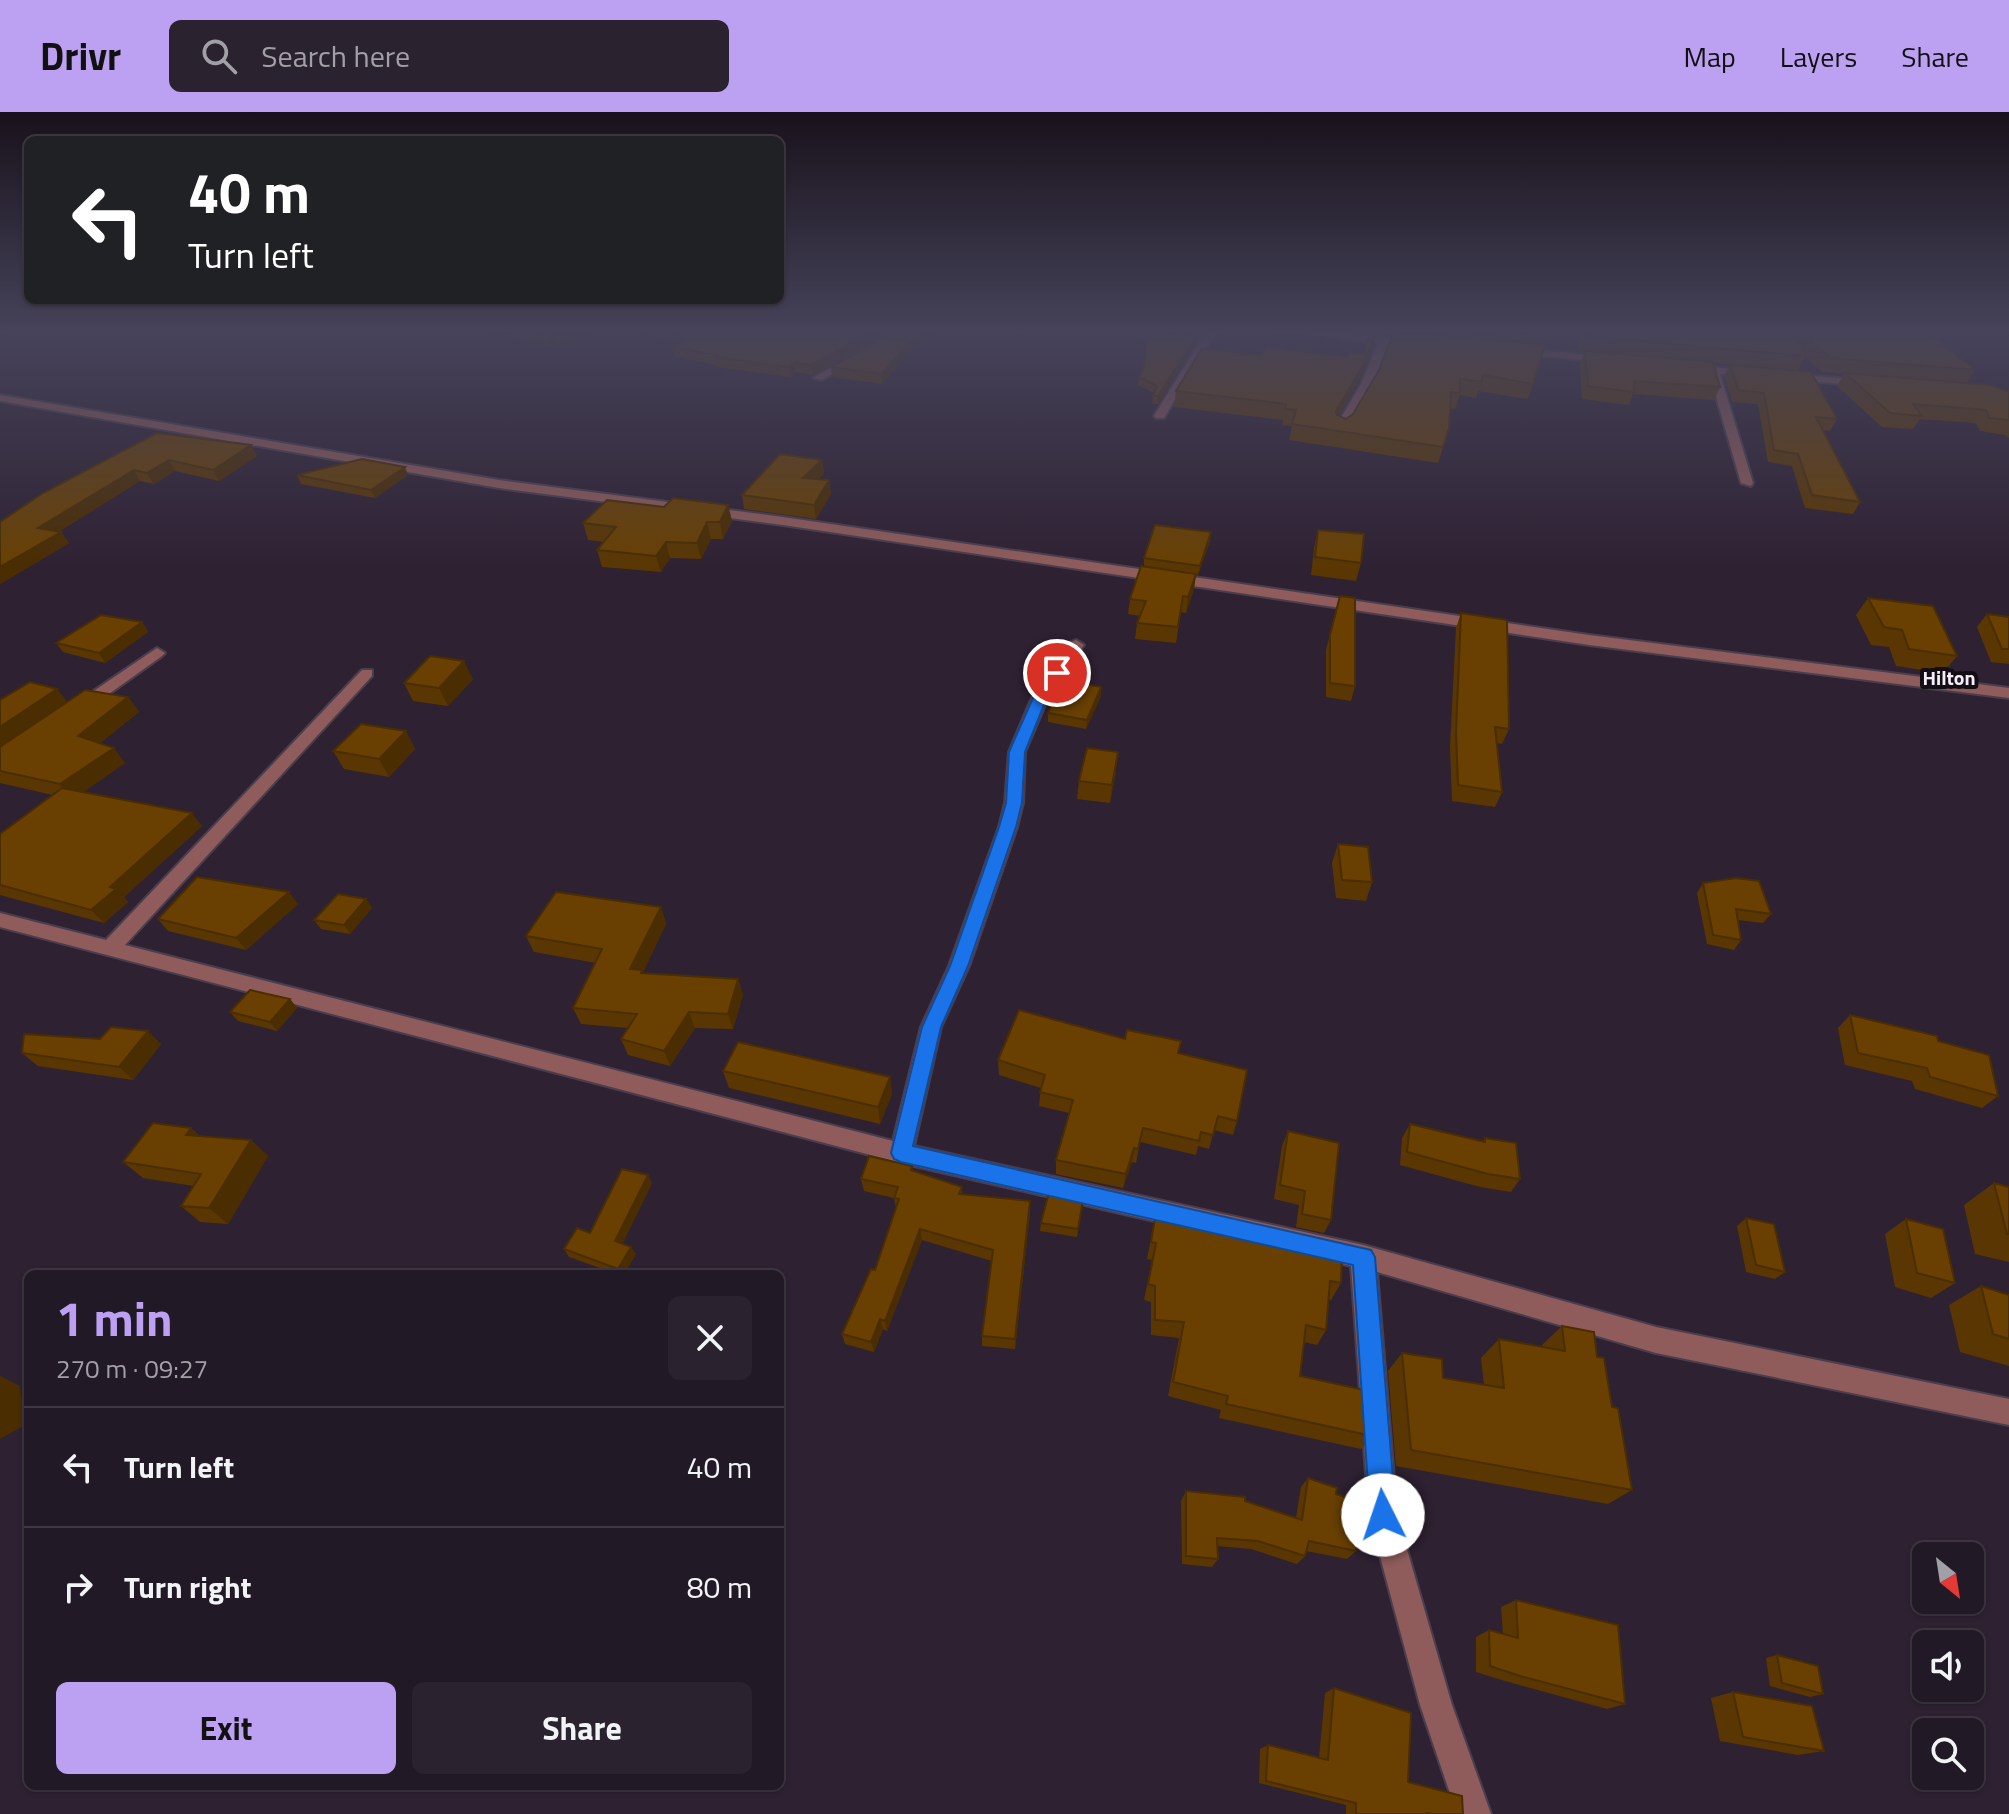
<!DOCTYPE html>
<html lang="en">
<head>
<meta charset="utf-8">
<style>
	body { margin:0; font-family:"Titillium Web",sans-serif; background:#2a222e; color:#f1f3f6; height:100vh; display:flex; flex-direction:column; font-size:30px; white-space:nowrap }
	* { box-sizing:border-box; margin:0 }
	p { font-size:26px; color:#a2a0a7 }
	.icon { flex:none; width:44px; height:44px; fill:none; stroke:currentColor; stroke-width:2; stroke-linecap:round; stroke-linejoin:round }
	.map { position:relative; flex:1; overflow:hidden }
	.sheet { position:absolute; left:24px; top:1158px; width:760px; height:520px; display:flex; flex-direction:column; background:#221926; border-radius:12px; box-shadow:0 2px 6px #0004,0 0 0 2px #3f3843 }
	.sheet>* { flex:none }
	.hud { position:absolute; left:24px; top:24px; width:760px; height:168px; border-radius:12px; box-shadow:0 2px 6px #0004,0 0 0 2px #3f3843; background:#202124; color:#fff; overflow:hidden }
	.needle { width:52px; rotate:150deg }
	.fabs { position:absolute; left:1912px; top:1430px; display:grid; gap:16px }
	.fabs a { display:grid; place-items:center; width:72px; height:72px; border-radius:12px; background:#221926; box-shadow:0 2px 6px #0004,0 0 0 2px #3f3843; font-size:40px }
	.pin { position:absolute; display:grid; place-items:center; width:68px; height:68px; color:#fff; margin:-34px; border:4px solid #fff; border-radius:50%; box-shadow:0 2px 8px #0007 }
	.me { position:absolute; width:88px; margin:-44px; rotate:356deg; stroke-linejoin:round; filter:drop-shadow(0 0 6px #0008) }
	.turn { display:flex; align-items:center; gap:28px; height:168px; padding:0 32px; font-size:36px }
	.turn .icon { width:104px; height:104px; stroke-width:2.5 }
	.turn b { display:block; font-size:56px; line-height:68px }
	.round { display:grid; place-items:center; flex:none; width:84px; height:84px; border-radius:12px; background:#2a222e }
	.head { display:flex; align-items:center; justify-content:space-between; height:136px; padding:0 32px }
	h1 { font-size:48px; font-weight:700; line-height:60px; color:#bca0f2 }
	.button { display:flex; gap:16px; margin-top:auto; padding:16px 32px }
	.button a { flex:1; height:92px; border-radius:12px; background:#bca0f2; color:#111; font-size:32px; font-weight:700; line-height:92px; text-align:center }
	.button a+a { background:#2a222e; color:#f1f3f6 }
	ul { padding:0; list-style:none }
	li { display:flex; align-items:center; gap:24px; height:120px; padding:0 32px; border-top:2px solid #3f3843 }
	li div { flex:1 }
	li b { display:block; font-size:30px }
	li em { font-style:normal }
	header { display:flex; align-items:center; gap:48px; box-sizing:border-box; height:112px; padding:0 40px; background:#bca0f2; color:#111 }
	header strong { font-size:38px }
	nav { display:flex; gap:44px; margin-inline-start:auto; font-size:28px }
	.search { width:560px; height:72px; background:#2a222e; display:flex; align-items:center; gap:20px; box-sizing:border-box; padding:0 28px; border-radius:12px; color:#a2a0a7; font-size:30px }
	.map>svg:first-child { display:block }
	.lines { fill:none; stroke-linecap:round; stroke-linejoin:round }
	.minor-casing { stroke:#4a3e4e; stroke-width:4 }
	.minor { fill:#8f5c5b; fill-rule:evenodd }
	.wall { fill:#5a3702 }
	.shaded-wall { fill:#4a2d01 }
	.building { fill:#694002; stroke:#4a2d01; stroke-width:2 }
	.route { fill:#1a73e8; stroke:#114b97; stroke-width:2 }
	.labels { text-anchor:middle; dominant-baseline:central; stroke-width:8; stroke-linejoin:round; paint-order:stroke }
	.far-quarter-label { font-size:20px; font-weight:bold; fill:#f6edf8; stroke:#130d14 }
</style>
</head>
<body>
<header>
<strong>Drivr</strong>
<div class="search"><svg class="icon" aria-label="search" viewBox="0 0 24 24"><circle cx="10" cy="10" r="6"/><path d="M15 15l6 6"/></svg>Search here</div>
<nav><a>Map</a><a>Layers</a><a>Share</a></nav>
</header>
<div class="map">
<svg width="2009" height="1702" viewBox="0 0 2009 1702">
	<rect width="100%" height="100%" fill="#2e2132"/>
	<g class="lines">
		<defs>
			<g id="minor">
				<path d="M0 218H7L0 222Z"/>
				<path d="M896 218H908L822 268 813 266Z"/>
				<path d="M1207 218H1217L1164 306H1156L1154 304Z"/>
				<path d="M1274 218H1307L1414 229 1419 232 1414 235 1388 232 1373 272 1347 316 1341 320 1335 316 1361 272 1378 231Z"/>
				<path d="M1518 236 1610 245 1615 248 1610 251 1514 241V237Z"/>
				<path d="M1689 253 1753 259 1758 262 1753 265 1720 262 1753 371 1751 374 1741 371 1709 261 1685 258V254Z"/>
				<path d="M1789 262 1865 268 1871 271 1865 274 1785 267V263Z"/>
				<path d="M0 283 499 368 783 405 1589 523 2009 576V586L1589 533 783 413 499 376 0 289Z"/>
				<path d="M1076 528 1084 533 1047 588 1025 640 1023 691 1017 715 969 854 941 915 914 1034 1363 1133 1656 1215 2009 1287V1313L1656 1241 1377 1160 1397 1403 1452 1593 1491 1702H1457L1420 1593 1369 1403 1351 1154 901 1051 0 815V801L106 828 362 558H372V564L125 833 893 1029 921 915 949 854 999 715 1005 691 1009 640 1031 588 1071 530Z"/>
				<path d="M157 536 165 541 162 544 85 599H73V593Z"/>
			</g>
		</defs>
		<use href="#minor" class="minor-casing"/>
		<use href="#minor" class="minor"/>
	</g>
	<g class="wall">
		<path d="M483 218H599L570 234 557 231 551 235 484 220Z"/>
		<path d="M630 218H890L813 263 795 260 791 265 716 255 715 253 675 245 672 235 677 232Z"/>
		<path d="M897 218H937L918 234 915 233 882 272 832 265 831 255Z"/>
		<path d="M1121 218H1172V221L1195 233 1158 292H1152L1154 281 1138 273 1139 265 1144 253 1147 228 1120 225Z"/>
		<path d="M1453 218H1550L1528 287 1478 279 1476 286 1460 283 1455 297 1450 296 1449 316 1438 351 1289 328 1292 314 1282 313 1283 308 1174 295 1176 279 1261 243 1348 245 1364 242 1374 233 1358 271 1339 304 1346 307 1455 225Z"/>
		<path d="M1578 218H1925L1975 258 1967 271 2009 279V326L2005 323 1980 319 1976 311 1920 307 1913 317 1882 315 1837 274 1844 262 1822 260 1805 245 1798 258 1713 251 1720 275 1714 288 1633 282 1629 293 1582 287 1580 251 1585 239H1579Z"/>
		<path d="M1730 253 1837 307 1830 319 1823 318 1860 390 1853 402 1805 396 1792 354 1768 350 1758 292 1732 290 1724 264Z"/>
		<path d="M157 321 251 333 257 344 219 369 175 359 154 372 140 369 58 420H61L69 431 0 472Z"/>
		<path d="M822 348 824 361 818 368H829L831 382 816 407 744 397 742 383Z"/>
		<path d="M297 363H408L375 386 301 372Z"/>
		<path d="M728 393 732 409 723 427H711L701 447 670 446 661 460 602 455 597 438 604 430 588 428 583 411 664 395Z"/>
		<path d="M1318 418 1361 451 1356 469 1311 463 1314 436Z"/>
		<path d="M1211 420 1210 429 1198 463 1196 462 1194 477 1186 501 1181 500 1176 531 1135 527 1137 511 1140 504 1128 502 1130 487 1144 454V446Z"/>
		<path d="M1340 484 1355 574 1351 589 1326 585V538Z"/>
		<path d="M1868 486 1957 544 1943 561 1896 554 1889 535 1871 533 1856 503Z"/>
		<path d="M1461 501 1509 617 1502 632 1497 631 1502 680 1495 695 1452 689 1450 635 1456 516Z"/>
		<path d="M1987 502 2009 505V552L1991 550 1977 515Z"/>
		<path d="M142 510 148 520 105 551 63 540 56 531Z"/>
		<path d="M473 567 448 594 413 589 404 571Z"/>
		<path d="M57 577 67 590 128 585 139 600 100 631 125 651 83 680 202 714 124 785 128 790 104 811 0 783V722L53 683 0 671V588Z"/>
		<path d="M1101 584 1086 617 1048 610V601Z"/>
		<path d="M406 619 415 637 389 665 344 657 333 639Z"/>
		<path d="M1116 659 1110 691 1077 687 1079 669Z"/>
		<path d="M1338 732 1372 770 1366 789 1336 786 1332 751Z"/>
		<path d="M1703 771 1771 802 1763 811 1738 808 1741 828 1734 838 1707 832 1697 781Z"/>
		<path d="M366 787 372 796 350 822 321 817 314 808Z"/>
		<path d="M298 792 246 838 168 819 158 807Z"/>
		<path d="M661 795 666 812 643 860 644 861 738 867 743 883 733 917 695 916 670 954 628 943 621 927 628 916 581 912 573 896 596 851 534 840 526 824Z"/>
		<path d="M290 887 297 896 277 919 238 909 230 900Z"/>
		<path d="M1850 903 1938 929 1998 984 1982 996 1915 977 1912 969 1845 953 1838 916Z"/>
		<path d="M100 927 161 932 133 968 38 954 22 941Z"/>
		<path d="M1178 941 1237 1009 1233 1023 1214 1018 1209 1037 1198 1034 1196 1043 1140 1030 1136 1051 1132 1050 1123 1076 1056 1062V1048L1069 1001 1039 994 1041 976 999 963 998 948Z"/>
		<path d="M723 959 890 965 892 982 880 1012 729 976Z"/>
		<path d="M1410 1012 1482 1030 1485 1026 1520 1067 1511 1080 1480 1075 1400 1053 1402 1026Z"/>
		<path d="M191 1016 200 1024 251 1028 268 1044 228 1112 200 1110 181 1094 194 1074 143 1066 123 1050Z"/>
		<path d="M1288 1019 1331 1108 1324 1121 1296 1115 1299 1093 1274 1087 1282 1034Z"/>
		<path d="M912 1054 913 1059 962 1075V1083L1030 1101 1015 1237 982 1234V1224L992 1149 922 1128 887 1219 883 1217 874 1240 845 1232 842 1222 875 1158 896 1096 894 1086 864 1079 861 1067Z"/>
		<path d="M652 1071 622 1132 636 1142 624 1162H617L569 1145 564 1137 590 1121Z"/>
		<path d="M1994 1071 2009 1075V1150L1975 1142 1964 1093Z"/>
		<path d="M1083 1088 1077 1125 1040 1119 1041 1111Z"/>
		<path d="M1156 1100 1299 1131 1301 1127 1329 1137 1341 1171 1331 1188 1329 1187 1326 1218 1317 1233 1304 1230 1300 1264 1372 1324 1361 1337 1219 1306 1221 1298 1168 1284 1179 1226 1151 1223V1190L1144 1188 1152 1148 1147 1147Z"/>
		<path d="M1746 1106 1785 1160 1775 1167 1746 1160 1737 1114Z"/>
		<path d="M1906 1107 1955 1171 1931 1186 1895 1175 1885 1122Z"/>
		<path d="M1981 1174 2009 1183V1254L1960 1240 1949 1193Z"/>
		<path d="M1562 1214 1597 1245 1612 1295 1632 1378 1608 1392 1396 1354 1388 1259 1402 1241 1443 1266 1484 1273 1481 1246 1499 1227 1543 1235 1542 1233Z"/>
		<path d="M1308 1366 1336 1382 1356 1439 1347 1447 1306 1439 1305 1444 1297 1452 1251 1437 1217 1434 1218 1447 1212 1455 1182 1452 1181 1389 1186 1379 1245 1389 1296 1406 1301 1375Z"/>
		<path d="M1516 1488 1625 1592 1607 1597 1505 1569 1476 1560V1525L1489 1518 1503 1522 1501 1495Z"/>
		<path d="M1777 1543 1823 1582 1810 1585 1770 1574 1766 1546Z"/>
		<path d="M1334 1576 1408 1670 1463 1702H1346V1693L1259 1671 1260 1637 1268 1633 1319 1646 1325 1581Z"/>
		<path d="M1733 1580 1824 1639 1798 1643 1720 1629 1711 1586Z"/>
	</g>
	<g class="shaded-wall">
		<path d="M579 218H599L570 234 568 224Z"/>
		<path d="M872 218H890L813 263 811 253Z"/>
		<path d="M925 218H937L918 234V224Z"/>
		<path d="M1377 218 1374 233 1358 271 1332 314 1336 299Z"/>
		<path d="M554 222 557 231 551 235 548 225Z"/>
		<path d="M915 224V233L882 272 881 262Z"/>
		<path d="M1196 225 1195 233 1158 292V284Z"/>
		<path d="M794 250 795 260 791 265 790 255Z"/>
		<path d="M251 333 257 344 219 369 213 358Z"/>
		<path d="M169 348 175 359 154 372 147 361Z"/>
		<path d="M822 348 824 361 805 380 803 366Z"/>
		<path d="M405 355 408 363 375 386 371 378Z"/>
		<path d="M134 358 140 369 46 427 38 416Z"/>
		<path d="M829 368 831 382 816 407 814 393Z"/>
		<path d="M728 393 732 409 723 427 720 410Z"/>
		<path d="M707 410 711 427 701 447 697 431Z"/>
		<path d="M61 420 69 431 0 472V455Z"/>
		<path d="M1211 420 1210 429 1198 463 1200 454Z"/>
		<path d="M666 430 670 446 661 460 656 444Z"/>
		<path d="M1196 462 1194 477 1186 501 1188 485Z"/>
		<path d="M142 510 148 520 105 551 99 541Z"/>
		<path d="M464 549 473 567 448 594 439 576Z"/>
		<path d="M1101 575V584L1086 617 1087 608Z"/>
		<path d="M57 577 69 592 0 639V615Z"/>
		<path d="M128 585 139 600 90 639 78 624Z"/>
		<path d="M406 619 415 637 389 665 379 647Z"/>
		<path d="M114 636 125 651 73 687 60 672Z"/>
		<path d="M1118 640 1116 659 1110 691 1112 673Z"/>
		<path d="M192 701 202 714 124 785 128 790 104 811 91 798 110 775Z"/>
		<path d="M289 780 298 792 246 838 236 826Z"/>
		<path d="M366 787 372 796 350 822 344 813Z"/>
		<path d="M661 795 666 812 643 860 649 874 630 857Z"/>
		<path d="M738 867 743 883 733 917 728 902Z"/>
		<path d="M290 887 297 896 277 919 270 910Z"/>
		<path d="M689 900 695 916 670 954 664 939Z"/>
		<path d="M148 919 161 932 133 968 119 955Z"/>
		<path d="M890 965 892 982 880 1012 878 995Z"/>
		<path d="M191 1016 209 1033 186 1023Z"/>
		<path d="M251 1028 268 1044 228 1112 209 1096Z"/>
		<path d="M1134 1036 1132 1050 1123 1076 1126 1062Z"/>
		<path d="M648 1063 652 1071 620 1137 615 1129Z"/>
		<path d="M1030 1089V1101L1015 1237V1227Z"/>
		<path d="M920 1117 922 1128 887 1219 885 1209Z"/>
		<path d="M631 1135 636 1142 624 1162H622L618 1157Z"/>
		<path d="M880 1207 883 1217 874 1240 871 1230Z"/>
		<path d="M0 1264 20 1274 25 1313 0 1327Z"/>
	</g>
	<g class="building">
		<path d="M515 218H579L568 224 554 222 548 225Z"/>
		<path d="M661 218H872L811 253 794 250 790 255 714 245 717 243 672 235 687 226Z"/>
		<path d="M897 218H925L918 224H915L881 262 831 255Z"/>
		<path d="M1129 218H1172L1171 221 1196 225 1158 284H1153L1157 274 1139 265 1144 253 1148 220Z"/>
		<path d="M1370 218H1377L1362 255 1336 299 1337 303 1346 307 1353 302 1379 258 1394 219 1545 233 1533 272 1483 263 1481 270 1460 267V281L1451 280 1449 316 1443 335 1292 312 1296 298 1285 297 1286 292 1176 279 1202 236 1261 243 1266 235 1348 245 1350 240 1364 242Z"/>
		<path d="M1458 218H1550L1547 228 1459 220Z"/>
		<path d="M1584 218H1792L1806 244 1585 224Z"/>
		<path d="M1798 218H1925L1975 258 1830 246Z"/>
		<path d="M1585 239 1713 250 1720 275 1634 269V280L1588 274Z"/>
		<path d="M1730 253 1811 260 1837 307 1816 305 1860 390 1812 383 1798 342 1774 338 1764 281 1738 278Z"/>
		<path d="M1845 261 1991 273 2004 278 2009 279V308L1989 306 1986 298 1913 292 1922 304 1890 301Z"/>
		<path d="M157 321 251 333 213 358 169 348 147 361 134 358 38 416 61 420 0 455V410L43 381Z"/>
		<path d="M780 342 822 348 803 366 829 368 814 393 742 383Z"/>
		<path d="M362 347 405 355 371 378 297 363Z"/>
		<path d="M673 386 728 393 720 410H707L697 431 666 430 656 444 597 438 616 415 583 411 607 388 664 395Z"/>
		<path d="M1155 413 1211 420 1200 454 1144 446Z"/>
		<path d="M1318 418 1364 422 1361 451 1315 445Z"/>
		<path d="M1141 454 1196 462 1188 485 1183 484 1178 515 1137 511 1146 489 1130 487Z"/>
		<path d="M1340 484 1355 486V574L1330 571V523Z"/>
		<path d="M1868 486 1933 494 1957 544 1909 537 1902 518 1884 515Z"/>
		<path d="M1461 501 1507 508 1509 617 1495 615 1502 680 1458 673 1456 620Z"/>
		<path d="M1987 502 2009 505V537H2002Z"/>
		<path d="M101 503 142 510 99 541 56 531Z"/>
		<path d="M430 544 464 549 439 576 404 571Z"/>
		<path d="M1063 568 1101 575 1087 608 1048 601Z"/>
		<path d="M30 570 57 577 0 615V588Z"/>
		<path d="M85 578 128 585 78 624 114 636 60 672 0 659V635Z"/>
		<path d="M361 612 406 619 379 647 333 639Z"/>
		<path d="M1087 636 1118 640 1112 673 1079 669Z"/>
		<path d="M62 676 192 701 110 775 116 777 91 798 0 773V722Z"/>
		<path d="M1338 732 1368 735 1372 770 1342 768Z"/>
		<path d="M197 765 289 780 236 826 158 807Z"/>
		<path d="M1736 766 1759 769 1771 802 1736 797 1741 828 1713 823 1703 771Z"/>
		<path d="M556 780 661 795 630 857 642 858 641 861 738 867 728 902 689 900 664 939 621 927 637 902 573 896 602 837 526 824Z"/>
		<path d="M338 782 366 787 344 813 314 808Z"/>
		<path d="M250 878 290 887 270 910 230 900Z"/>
		<path d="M1019 898 1125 927 1127 918 1181 929 1178 941 1247 958 1237 1009 1218 1004 1213 1023 1201 1020 1199 1029 1143 1016 1138 1037 1134 1036 1126 1062 1056 1048 1073 988 1040 980 1045 963 998 948Z"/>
		<path d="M1850 903 1937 924 1938 929 1989 943 1998 984 1930 965 1927 956 1858 941Z"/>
		<path d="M111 915 148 919 119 955 22 941 24 922 100 927Z"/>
		<path d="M738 930 890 965 878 995 723 959Z"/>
		<path d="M153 1011 191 1016 186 1023 251 1028 209 1096 181 1094 201 1062 123 1050Z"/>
		<path d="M1410 1012 1485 1030V1026L1516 1031 1520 1067 1488 1062 1407 1040Z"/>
		<path d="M1288 1019 1339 1031 1331 1108 1302 1102 1305 1079 1280 1073Z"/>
		<path d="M869 1044 912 1054 911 1058 962 1075 959 1082 1030 1089 1015 1227 982 1224 993 1138 920 1117 885 1209 880 1207 871 1230 842 1222 871 1157 875 1158 899 1087 894 1086 898 1075 861 1067Z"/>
		<path d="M622 1057 648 1063 615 1129 631 1135 618 1157 564 1137 577 1116 590 1121Z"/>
		<path d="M1994 1071 2009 1075V1122H2007Z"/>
		<path d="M1049 1080 1083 1088 1078 1117 1041 1111Z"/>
		<path d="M1156 1100 1300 1131 1301 1127 1330 1133 1329 1137 1342 1140 1341 1171 1330 1169 1326 1218 1306 1213 1300 1264 1369 1279 1372 1324 1226 1292 1228 1284 1173 1270 1184 1210 1155 1208V1174L1148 1172 1156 1131 1151 1130Z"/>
		<path d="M1746 1106 1774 1112 1785 1160 1756 1153Z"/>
		<path d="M1906 1107 1943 1117 1955 1171 1917 1161Z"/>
		<path d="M1981 1174 2009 1183V1227L1993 1222Z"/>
		<path d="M1562 1214 1594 1220 1597 1245 1604 1246 1612 1295 1618 1296 1632 1378 1411 1338 1402 1241 1442 1247 1443 1266 1504 1276 1499 1227 1565 1239Z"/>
		<path d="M1308 1366 1337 1376 1336 1382 1361 1390 1356 1439 1309 1429 1305 1444 1258 1429 1217 1426 1218 1447 1186 1444V1379L1245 1385V1389L1302 1408Z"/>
		<path d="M1516 1488 1618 1513 1625 1592 1520 1564 1490 1554 1489 1518 1518 1526Z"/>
		<path d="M1777 1543 1818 1554 1823 1582 1782 1571Z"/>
		<path d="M1334 1576 1411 1601 1408 1670 1462 1684 1463 1702H1432L1427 1701V1702H1356V1691L1266 1669 1268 1633 1328 1648Z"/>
		<path d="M1733 1580 1812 1594 1824 1639 1743 1625Z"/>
	</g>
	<linearGradient id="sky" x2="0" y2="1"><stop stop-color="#19121c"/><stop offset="0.48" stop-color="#46435a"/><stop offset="1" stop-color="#46435a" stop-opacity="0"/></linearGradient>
	<rect width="2009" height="456" fill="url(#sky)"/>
	<path class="route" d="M1057 556 1064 561 1046 588 1025 640 1022 691 1016 715 968 854 941 915 913 1034 1371 1138 1375 1145 1396 1403 1393 1412 1383 1416 1374 1412 1370 1403 1353 1153 901 1050 894 1047 891 1041 922 915 950 854 999 715 1006 691 1009 640 1032 588 1052 558Z"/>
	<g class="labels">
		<g class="far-quarter-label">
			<text x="1949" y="565">Hilton</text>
		</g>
	</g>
</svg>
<div class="fabs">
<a><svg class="needle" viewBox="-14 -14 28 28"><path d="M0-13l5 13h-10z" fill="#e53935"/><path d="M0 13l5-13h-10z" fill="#a2a0a7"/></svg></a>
<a><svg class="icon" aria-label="sound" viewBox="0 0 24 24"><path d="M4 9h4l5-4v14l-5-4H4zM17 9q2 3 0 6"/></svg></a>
<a><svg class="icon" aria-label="search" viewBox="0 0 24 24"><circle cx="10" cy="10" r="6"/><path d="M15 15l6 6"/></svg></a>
</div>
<div class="pin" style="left:1057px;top:561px;background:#d93025"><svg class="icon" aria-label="arrive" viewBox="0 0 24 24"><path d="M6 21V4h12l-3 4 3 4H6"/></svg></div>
<svg class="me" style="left:1383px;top:1403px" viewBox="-20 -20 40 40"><circle r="19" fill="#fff"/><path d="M0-13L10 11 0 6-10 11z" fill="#1a73e8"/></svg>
<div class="hud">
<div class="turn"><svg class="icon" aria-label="left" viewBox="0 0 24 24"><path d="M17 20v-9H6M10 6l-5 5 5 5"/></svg><div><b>40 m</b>Turn left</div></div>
</div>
<section class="sheet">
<div class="head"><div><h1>1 min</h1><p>270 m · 09:27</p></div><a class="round"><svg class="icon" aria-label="close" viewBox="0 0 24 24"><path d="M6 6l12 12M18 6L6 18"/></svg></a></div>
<ul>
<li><svg class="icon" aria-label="left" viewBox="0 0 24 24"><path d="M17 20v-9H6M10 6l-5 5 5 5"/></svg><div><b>Turn left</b></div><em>40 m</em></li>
<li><svg class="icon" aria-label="right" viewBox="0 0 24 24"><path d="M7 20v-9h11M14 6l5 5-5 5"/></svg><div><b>Turn right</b></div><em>80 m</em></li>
</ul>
<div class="button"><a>Exit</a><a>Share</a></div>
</section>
</div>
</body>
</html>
